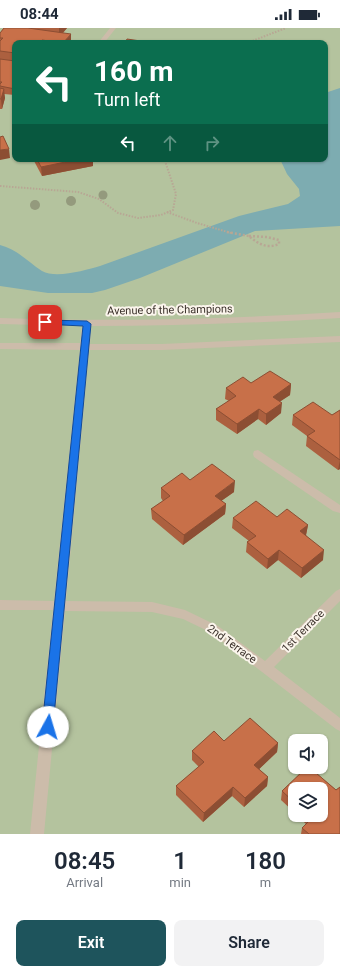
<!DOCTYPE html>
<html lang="en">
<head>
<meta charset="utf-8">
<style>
	body { margin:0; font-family:Roboto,sans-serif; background:#f2f2f3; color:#1f2937; height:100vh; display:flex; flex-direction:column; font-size:15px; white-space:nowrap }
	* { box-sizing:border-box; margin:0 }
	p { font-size:13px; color:#747a83 }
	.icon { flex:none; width:22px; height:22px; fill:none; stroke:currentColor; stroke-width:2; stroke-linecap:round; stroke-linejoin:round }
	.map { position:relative; height:806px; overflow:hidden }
	.side { display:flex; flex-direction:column; background:#fff; flex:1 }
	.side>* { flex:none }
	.hud { position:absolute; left:12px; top:12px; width:316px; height:122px; border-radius:8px; box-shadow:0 1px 3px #0004; background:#0b6e4f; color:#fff; overflow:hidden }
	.buttons { position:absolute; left:288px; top:706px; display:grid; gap:8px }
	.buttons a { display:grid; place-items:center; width:40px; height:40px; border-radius:8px; background:#fff; box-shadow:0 1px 3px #0004; font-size:20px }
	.pin { position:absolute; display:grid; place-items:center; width:34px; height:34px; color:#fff; margin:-17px; border-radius:8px; box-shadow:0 2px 6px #0006 }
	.me { position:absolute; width:44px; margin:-22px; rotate:6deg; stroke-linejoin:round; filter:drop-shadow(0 0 3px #0008) }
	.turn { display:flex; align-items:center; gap:14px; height:84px; padding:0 16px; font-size:18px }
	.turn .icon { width:52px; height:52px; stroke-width:2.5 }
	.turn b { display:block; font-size:28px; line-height:34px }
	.lanes { display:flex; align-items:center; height:38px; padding:0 16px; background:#0003; justify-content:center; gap:20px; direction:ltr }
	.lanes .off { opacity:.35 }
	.eta { display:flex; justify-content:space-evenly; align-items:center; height:68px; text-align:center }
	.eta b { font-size:24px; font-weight:600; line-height:28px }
	.action { display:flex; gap:8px; margin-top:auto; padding:8px 16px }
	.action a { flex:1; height:46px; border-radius:8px; background:#1e545c; color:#fff; font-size:16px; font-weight:600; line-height:46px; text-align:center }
	.action a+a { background:#f2f2f3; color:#1f2937 }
	.status { display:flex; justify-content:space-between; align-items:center; height:28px; padding:0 20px; background:#fff; direction:ltr }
	.status svg { height:11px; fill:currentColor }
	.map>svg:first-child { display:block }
	.green { fill:#b4c39e; fill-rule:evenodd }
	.water { fill:#7dacb1 }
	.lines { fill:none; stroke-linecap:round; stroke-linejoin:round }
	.path-far1 { stroke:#b8a694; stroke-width:2; stroke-dasharray:1.5 1.5; stroke-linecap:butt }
	.path { stroke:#b8a694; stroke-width:2.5; stroke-dasharray:2 2; stroke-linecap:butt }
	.minor { fill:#ccbcaa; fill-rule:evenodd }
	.tree { fill:#949a7d }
	.wall { fill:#ac603f }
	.shaded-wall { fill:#8c4e33 }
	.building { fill:#c87049; stroke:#8c4e33 }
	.route { fill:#1a73e8; stroke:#114b97 }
	.labels { text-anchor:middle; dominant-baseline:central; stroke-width:4; stroke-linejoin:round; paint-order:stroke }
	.street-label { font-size:11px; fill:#3a302a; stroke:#fbf5ec }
</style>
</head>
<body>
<div class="status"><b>08:44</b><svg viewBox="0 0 49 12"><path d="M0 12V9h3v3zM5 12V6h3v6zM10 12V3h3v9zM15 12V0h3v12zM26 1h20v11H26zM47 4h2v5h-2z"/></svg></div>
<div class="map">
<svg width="340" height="806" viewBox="0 0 340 806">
	<rect width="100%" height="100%" fill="#f3ebdf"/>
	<path class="green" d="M0 0H340V806H0ZM15 15H325V131H15ZM295 713H321V739H295ZM295 761H321V787H295Z"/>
	<path class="water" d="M340 60V198L255 203 140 250 105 262 92 265H48L0 258V217C17 221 28 234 42 243 56 251 86 242 100 238L239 188 288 176 300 168 299 161 287 146 280 131H325V65Z"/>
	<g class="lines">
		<g class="path-far1">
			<path d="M247 15 286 0"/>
			<path d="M0 158 78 164 99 171 118 185 138 190 161 187 173 182 176 166 165 133 166 131"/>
			<path d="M167 184 197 195 231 205"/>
		</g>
		<g class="path">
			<path d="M227 204 249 208"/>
			<path d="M249 208 267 209 279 212V216C267 221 258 216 249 208Z"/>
		</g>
		<g class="minor">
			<path d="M110 0H116L104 15H98Z"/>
			<path d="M340 284V290C257 295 174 298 91 298L90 316H162L340 308V314L162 322H89L66 573 152 574 185 582 218 598 265 633 336 563 340 561V573L274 639 340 690V703L336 701 210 604 183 591 152 584 65 583 44 806H30L53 582H0V572L54 573 80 322 0 321V315H80L82 298 0 296V290C114 294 227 291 340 284Z"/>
			<path d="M258 422 340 477V485L333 483 254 429 253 426 254 423Z"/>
		</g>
	</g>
	<g class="tree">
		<circle cx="103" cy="167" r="4.5"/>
		<circle cx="71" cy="173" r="5"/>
		<circle cx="35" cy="177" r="5"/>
	</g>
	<g class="wall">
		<path d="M4 0H67L63 5 71 15H15V67L4 66 5 70 2 81H0V5Z"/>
		<path d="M33 131H93V138L42 148Z"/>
		<path d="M251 355 291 356 290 367 280 373 281 385 266 397 258 391 237 406 216 392V381L229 373 225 371 226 360Z"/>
		<path d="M340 382V441L338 442 306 418 307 408 292 397 293 387H332Z"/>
		<path d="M190 452 234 464 221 473 226 476 225 486 183 517 152 491 151 481 163 473 161 470V460Z"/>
		<path d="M277 489 308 497 306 507 323 532 301 550 278 532 267 541 246 524 247 514 249 513 232 500 233 490Z"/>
		<path d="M224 713 278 715 277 724 259 741 268 749 267 758 244 779 232 768 203 794 176 767V758L199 739 192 732V723Z"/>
		<path d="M307 739H309L336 762 340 759V806H301L302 800 306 796 297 787H321V761H295V785L281 772 282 763Z"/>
	</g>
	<g class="shaded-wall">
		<path d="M59 0H67L59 9Z"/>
		<path d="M71 6V15H63Z"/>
		<path d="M4 61 5 70 2 81 1 71Z"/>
		<path d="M9 121 10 130 0 132V122Z"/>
		<path d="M80 131H93V138L42 148 41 139Z"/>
		<path d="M291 356 290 367 272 379 273 369Z"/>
		<path d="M282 375 281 385 266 397V386Z"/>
		<path d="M259 381 258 391 237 406V396Z"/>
		<path d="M340 432V441L338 442Z"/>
		<path d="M235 453 234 464 214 478 215 468Z"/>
		<path d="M226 476 225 486 183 517 184 507Z"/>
		<path d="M308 497 306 507 299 513 300 503Z"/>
		<path d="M279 522 278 532 267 541 268 531Z"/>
		<path d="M324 522 323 532 301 550 302 540Z"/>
		<path d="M278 715 277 724 253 747 254 737Z"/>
		<path d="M268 749 267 758 244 779 245 770Z"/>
		<path d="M233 759 232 768 203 794 204 785Z"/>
	</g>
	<g class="building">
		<path d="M4 0H28L71 6 63 15 42 12 40 15H15V25L0 23V13L3 10H0V5Z"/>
		<path d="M127 11 154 15H125Z"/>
		<path d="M0 31 15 33V48L14 50H15V61L0 58V56L2 54H0Z"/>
		<path d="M0 60 4 61 1 71H0Z"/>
		<path d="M3 108 9 121 0 122V109Z"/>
		<path d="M37 131H80L41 139Z"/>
		<path d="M270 343 291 356 273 369 282 375 266 386 259 381 237 396 216 381 236 368 226 360 243 349 251 355Z"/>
		<path d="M313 374 332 387 340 382V432L307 408 315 403 293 387Z"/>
		<path d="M212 436 235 453 215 468 226 476 184 507 151 481 170 468 161 460 182 445 190 452Z"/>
		<path d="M256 473 277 489 287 481 308 497 300 503 324 522 302 540 279 522 268 531 247 514 256 508 233 490Z"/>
		<path d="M250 690 278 715 254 737 268 749 245 770 233 759 204 785 176 758 204 734 192 723 214 703 224 713Z"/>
		<path d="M307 739H309L336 762 340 759V806H309L302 800 312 790 308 787H321V761H295V775L282 763Z"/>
	</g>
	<path class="route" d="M45 292 87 293 91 296 53 699 52 703 48 705 44 703 42 699 83 298 42 296 40 294 42 293Z"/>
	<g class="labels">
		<g class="street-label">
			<text transform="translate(170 282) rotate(-1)">Avenue of the Champions</text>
			<text transform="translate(303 603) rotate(-45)">1st Terrace</text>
			<text transform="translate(232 616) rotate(36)">2nd Terrace</text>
		</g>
	</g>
</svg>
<div class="buttons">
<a><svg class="icon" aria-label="sound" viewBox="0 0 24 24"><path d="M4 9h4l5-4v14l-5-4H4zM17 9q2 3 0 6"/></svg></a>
<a><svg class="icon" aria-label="layers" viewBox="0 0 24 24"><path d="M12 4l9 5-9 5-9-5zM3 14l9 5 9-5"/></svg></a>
</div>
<div class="pin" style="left:45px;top:294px;background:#d93025"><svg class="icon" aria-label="arrive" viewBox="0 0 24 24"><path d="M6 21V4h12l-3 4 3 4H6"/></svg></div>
<svg class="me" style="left:48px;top:699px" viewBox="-20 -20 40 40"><circle r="19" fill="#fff"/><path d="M0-13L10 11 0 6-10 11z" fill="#1a73e8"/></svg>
<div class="hud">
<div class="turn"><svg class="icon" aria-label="left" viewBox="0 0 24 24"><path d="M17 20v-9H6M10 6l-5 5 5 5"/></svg><div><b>160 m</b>Turn left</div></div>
<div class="lanes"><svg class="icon" aria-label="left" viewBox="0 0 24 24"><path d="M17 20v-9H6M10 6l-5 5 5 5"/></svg><svg class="icon off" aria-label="ahead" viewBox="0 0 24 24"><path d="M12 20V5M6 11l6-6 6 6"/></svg><svg class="icon off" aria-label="right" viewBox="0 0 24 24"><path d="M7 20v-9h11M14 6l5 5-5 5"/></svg></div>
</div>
</div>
<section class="side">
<div class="eta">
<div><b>08:45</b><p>Arrival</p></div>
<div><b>1</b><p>min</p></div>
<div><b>180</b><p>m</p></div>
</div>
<div class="action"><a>Exit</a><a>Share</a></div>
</section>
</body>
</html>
